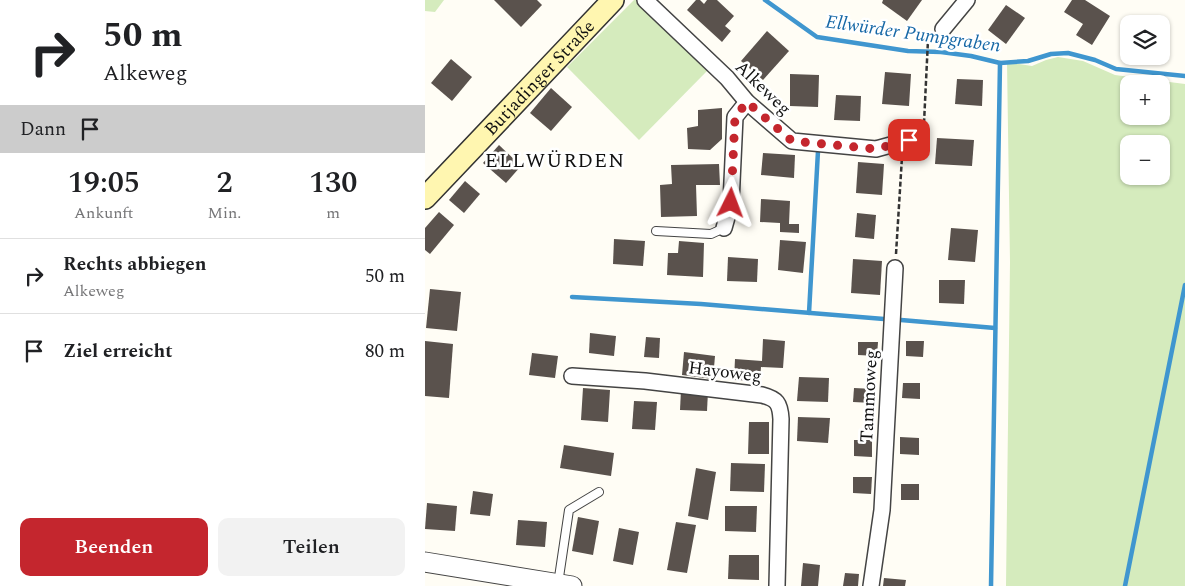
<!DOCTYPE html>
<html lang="de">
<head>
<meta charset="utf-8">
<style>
	body { margin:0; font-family:Spectral,serif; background:#f2f2f2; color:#202124; height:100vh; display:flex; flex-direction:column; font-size:19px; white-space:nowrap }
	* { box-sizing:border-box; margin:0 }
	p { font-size:16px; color:#757577 }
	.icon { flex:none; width:28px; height:28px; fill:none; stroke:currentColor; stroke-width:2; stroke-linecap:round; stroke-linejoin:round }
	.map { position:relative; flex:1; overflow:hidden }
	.sheet { display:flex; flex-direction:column; background:#fff; width:425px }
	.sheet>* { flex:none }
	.hud { background:#fff; color:#202124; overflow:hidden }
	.fabs { position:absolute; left:695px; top:15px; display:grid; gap:10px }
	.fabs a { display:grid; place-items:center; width:50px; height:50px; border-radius:10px; background:#fff; box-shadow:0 1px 4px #0004; font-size:25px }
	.pin { position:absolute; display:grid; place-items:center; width:42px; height:42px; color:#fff; margin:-21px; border-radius:10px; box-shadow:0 2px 8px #0006 }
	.me { position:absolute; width:55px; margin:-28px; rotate:3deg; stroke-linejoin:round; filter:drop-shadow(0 0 4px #0008) }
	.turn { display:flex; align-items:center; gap:18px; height:105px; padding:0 20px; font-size:22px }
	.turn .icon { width:65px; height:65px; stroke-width:2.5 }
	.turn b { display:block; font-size:35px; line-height:42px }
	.then { display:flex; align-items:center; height:48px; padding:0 20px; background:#0003; gap:10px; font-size:19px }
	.eta { display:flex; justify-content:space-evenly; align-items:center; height:85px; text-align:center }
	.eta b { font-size:30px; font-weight:600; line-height:35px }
	.cta { display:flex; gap:10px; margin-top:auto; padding:10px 20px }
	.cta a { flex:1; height:58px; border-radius:10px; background:#c4262e; color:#fff; font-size:20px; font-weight:600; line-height:58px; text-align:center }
	.cta a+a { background:#f2f2f2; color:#202124 }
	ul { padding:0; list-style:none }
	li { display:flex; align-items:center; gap:15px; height:75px; padding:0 20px; border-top:1px solid #e0e0e0 }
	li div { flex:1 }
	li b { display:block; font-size:19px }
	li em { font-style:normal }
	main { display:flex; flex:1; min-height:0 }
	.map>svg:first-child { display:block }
	.green { fill:#d5ebbd; fill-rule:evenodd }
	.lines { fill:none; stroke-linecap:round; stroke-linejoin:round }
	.stream { stroke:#3f96cf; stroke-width:4.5 }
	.building { fill:#5a524d }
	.service-casing { stroke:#444; stroke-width:10 }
	.minor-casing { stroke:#444; stroke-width:18 }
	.tertiary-casing { stroke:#444; stroke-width:21 }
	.secondary-casing { stroke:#333; stroke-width:24 }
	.path { stroke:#333; stroke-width:2.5; stroke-dasharray:5 2.5; stroke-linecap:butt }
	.service { stroke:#fff; stroke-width:8 }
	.minor { stroke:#fff; stroke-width:15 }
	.tertiary { stroke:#fff; stroke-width:19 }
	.secondary { stroke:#fff6b0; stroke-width:21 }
	.route { stroke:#c4262e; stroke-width:9; stroke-dasharray:0 16.2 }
	.labels { text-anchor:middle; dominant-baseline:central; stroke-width:5; stroke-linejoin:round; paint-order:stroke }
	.street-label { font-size:18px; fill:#111; stroke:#fff }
	.water-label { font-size:19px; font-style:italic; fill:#1768a6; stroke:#fff }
	.quarter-label { font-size:20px; letter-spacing:1px; fill:#111; stroke:#fff }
</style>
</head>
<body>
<main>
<section class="sheet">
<div class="hud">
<div class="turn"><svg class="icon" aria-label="right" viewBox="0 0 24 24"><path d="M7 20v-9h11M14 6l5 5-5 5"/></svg><div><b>50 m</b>Alkeweg</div></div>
<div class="then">Dann<svg class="icon" aria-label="arrive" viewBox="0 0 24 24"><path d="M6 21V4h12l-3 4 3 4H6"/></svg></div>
</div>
<div class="eta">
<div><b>19:05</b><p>Ankunft</p></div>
<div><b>2</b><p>Min.</p></div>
<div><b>130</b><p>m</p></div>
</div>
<ul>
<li><svg class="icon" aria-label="right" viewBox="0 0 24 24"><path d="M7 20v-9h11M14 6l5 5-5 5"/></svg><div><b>Rechts abbiegen</b><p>Alkeweg</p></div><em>50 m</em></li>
<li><svg class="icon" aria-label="arrive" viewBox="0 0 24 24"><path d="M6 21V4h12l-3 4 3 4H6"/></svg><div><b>Ziel erreicht</b></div><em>80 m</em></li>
</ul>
<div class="cta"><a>Beenden</a><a>Teilen</a></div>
</section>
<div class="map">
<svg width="760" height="586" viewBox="0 0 760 586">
	<rect width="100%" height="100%" fill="#fffdf5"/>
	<g class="green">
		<path d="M0 0H19L10 12 0 11Z"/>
		<path d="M209 0H211L282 71 214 140 142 67Z"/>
		<path d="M633 57 658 61 690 75 760 84V586H581L585 262 582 62 607 66 621 60ZM704 84H736V116H704ZM704 144H736V176H704Z"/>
	</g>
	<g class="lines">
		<g class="stream">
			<path d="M340 0 392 37 483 51 516 52 546 56 575 63 603 61 626 54 643 53 670 60 691 69 760 76"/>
			<path d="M147 297 276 304 459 319"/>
			<path d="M384 313 393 151"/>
			<path d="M476 320 570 328"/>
			<path d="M566 586 575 63"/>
			<path d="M700 586 760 285"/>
		</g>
	</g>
	<g class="building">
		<path d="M69 0H112L117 5 96 27Z"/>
		<path d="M271 0H275L279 4 282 0H292L309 16 300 26 306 31 297 42 262 10Z"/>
		<path d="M458 0H497L482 21 457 3Z"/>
		<path d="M647 0H660L685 16 667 45 651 35 658 24 639 12Z"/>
		<path d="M581 5 600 18 581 44 563 30Z"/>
		<path d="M342 31 364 51 338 80 316 61Z"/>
		<path d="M26 59 47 77 27 101 6 83Z"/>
		<path d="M460 72 486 74 484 106 457 104Z"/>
		<path d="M365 74 394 75 393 107 365 106Z"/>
		<path d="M532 79 558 80 557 106 530 104Z"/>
		<path d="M126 88 147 107 126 131 105 113Z"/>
		<path d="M411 95 436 96 435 121 409 120Z"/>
		<path d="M297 108V139L285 150 263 149 262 128 273 126V110Z"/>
		<path d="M512 138 549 140 547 166 510 164Z"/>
		<path d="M74 145 96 166 81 183 58 163Z"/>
		<path d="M338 153 370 155 369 178 336 175Z"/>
		<path d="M433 162 459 164 457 195 431 193Z"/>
		<path d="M294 164 295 185H271L272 216 236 217 235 185 247 184 246 165Z"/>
		<path d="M40 181 55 194 39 213 24 200Z"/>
		<path d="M336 199 365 201 364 224H374V233L355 232V223L335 222Z"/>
		<path d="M14 212 29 225 5 254 0 250V228Z"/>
		<path d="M432 213 451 215 449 239 430 237Z"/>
		<path d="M526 228 553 230 550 262 523 260Z"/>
		<path d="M189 239 220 241 218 266 188 264Z"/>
		<path d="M355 240 381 242 378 273 353 270Z"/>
		<path d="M254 241 279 243 278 277 242 275 243 253H253Z"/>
		<path d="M303 257 333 259 332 282 302 281Z"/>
		<path d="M428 259 457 261 455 295 426 293Z"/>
		<path d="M514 280H540L539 304 514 303Z"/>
		<path d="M5 289 36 292 32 331 1 328Z"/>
		<path d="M165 333 191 336 189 356 164 353Z"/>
		<path d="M221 337 235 338 234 358 219 357Z"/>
		<path d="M338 339 360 341 358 368 336 367 335 381 309 380 310 359 337 361Z"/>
		<path d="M0 341 28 344 24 398 0 396Z"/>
		<path d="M481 341H499L498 357 481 356Z"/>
		<path d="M433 342H453L452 356 433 355Z"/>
		<path d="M259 352 290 356 288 379 257 375Z"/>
		<path d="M107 353 133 356 130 378 104 375Z"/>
		<path d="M374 377 404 378 403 402 372 401Z"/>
		<path d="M478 383H495V399L477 398Z"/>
		<path d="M158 388 185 390 183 422 156 420Z"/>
		<path d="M429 388 449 389 448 403 428 402Z"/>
		<path d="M256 390 283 391 282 411 255 410Z"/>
		<path d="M209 401 232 402 230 430 207 429Z"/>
		<path d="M373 417 405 418 403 443 372 441Z"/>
		<path d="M324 422H344V454H323Z"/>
		<path d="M475 437 494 438V455L475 454Z"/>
		<path d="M429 440H447V457L429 456Z"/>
		<path d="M139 445 189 453 186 476 135 468Z"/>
		<path d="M306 463 340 464 339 492 305 491Z"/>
		<path d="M271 468 291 472 283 520 263 516Z"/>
		<path d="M428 477H447L446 494 428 493Z"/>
		<rect x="476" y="484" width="18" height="16"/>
		<path d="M48 491 68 494 65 516 45 514Z"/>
		<path d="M2 503 32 506 30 531 0 529Z"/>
		<path d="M300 506H332L331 532 300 531Z"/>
		<path d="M153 517 174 521 168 555 147 551Z"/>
		<path d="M93 520 122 522 120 547 91 545Z"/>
		<path d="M251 522 271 525 262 573 242 570Z"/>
		<path d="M194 528 214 532 208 565 188 561Z"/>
		<path d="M304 555H334V580L303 579Z"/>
		<path d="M378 563 395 565 393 586H376Z"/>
		<path d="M420 573 434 574 433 586H418Z"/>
		<path d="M459 578 481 580 480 586H458Z"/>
	</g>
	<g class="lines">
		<defs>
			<g id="service">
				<path d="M231 231 286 234 299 228"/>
				<path d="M133 584 144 510 174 492"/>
			</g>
			<g id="minor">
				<path d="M220 0 302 78 322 102 367 141 451 149 484 140"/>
				<path d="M518 29 542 0"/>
				<path d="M299 228 306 203 310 117 322 102"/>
				<path d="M147 376 220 381 337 395C352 399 355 403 356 419L352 586"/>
				<path d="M446 586 457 510 470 268"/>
			</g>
			<path id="tertiary" d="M0 562 147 586"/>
			<g id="secondary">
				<path id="s1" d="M0 198 188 0"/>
			</g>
		</defs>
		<use href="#service" class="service-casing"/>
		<use href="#minor" class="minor-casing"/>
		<use href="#tertiary" class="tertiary-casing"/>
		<use href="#secondary" class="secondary-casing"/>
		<g class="path">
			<path d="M494 129 499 123 503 40 508 36"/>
			<path d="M471 254 477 157"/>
		</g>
		<use href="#service" class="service"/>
		<use href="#minor" class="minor"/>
		<use href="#tertiary" class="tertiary"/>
		<use href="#secondary" class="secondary"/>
	</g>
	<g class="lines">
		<path class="route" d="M306 203 310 117 322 102 367 141 451 149 484 140"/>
	</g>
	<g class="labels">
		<g class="street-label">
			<text stroke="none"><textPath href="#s1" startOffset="166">Butjadinger Straße</textPath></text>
			<text transform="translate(338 88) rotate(44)">Alkeweg</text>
			<text transform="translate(300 372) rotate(7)">Hayoweg</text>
			<text transform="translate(444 396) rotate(-87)">Tammoweg</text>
		</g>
		<g class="water-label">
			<text transform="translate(488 34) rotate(8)">Ellwürder Pumpgraben</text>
		</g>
		<g class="quarter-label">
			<text x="130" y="161">ELLWÜRDEN</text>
		</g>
	</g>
</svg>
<div class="fabs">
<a><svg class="icon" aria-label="layers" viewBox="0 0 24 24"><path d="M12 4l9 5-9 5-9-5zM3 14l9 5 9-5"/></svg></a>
<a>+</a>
<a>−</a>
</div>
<div class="pin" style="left:484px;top:140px;background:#d93025"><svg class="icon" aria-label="arrive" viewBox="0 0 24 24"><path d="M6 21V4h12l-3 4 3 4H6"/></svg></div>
<svg class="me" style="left:306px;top:203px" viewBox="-20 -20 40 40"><path d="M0-17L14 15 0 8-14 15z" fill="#c4262e" stroke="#fff" stroke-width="4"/></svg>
</div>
</main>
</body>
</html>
